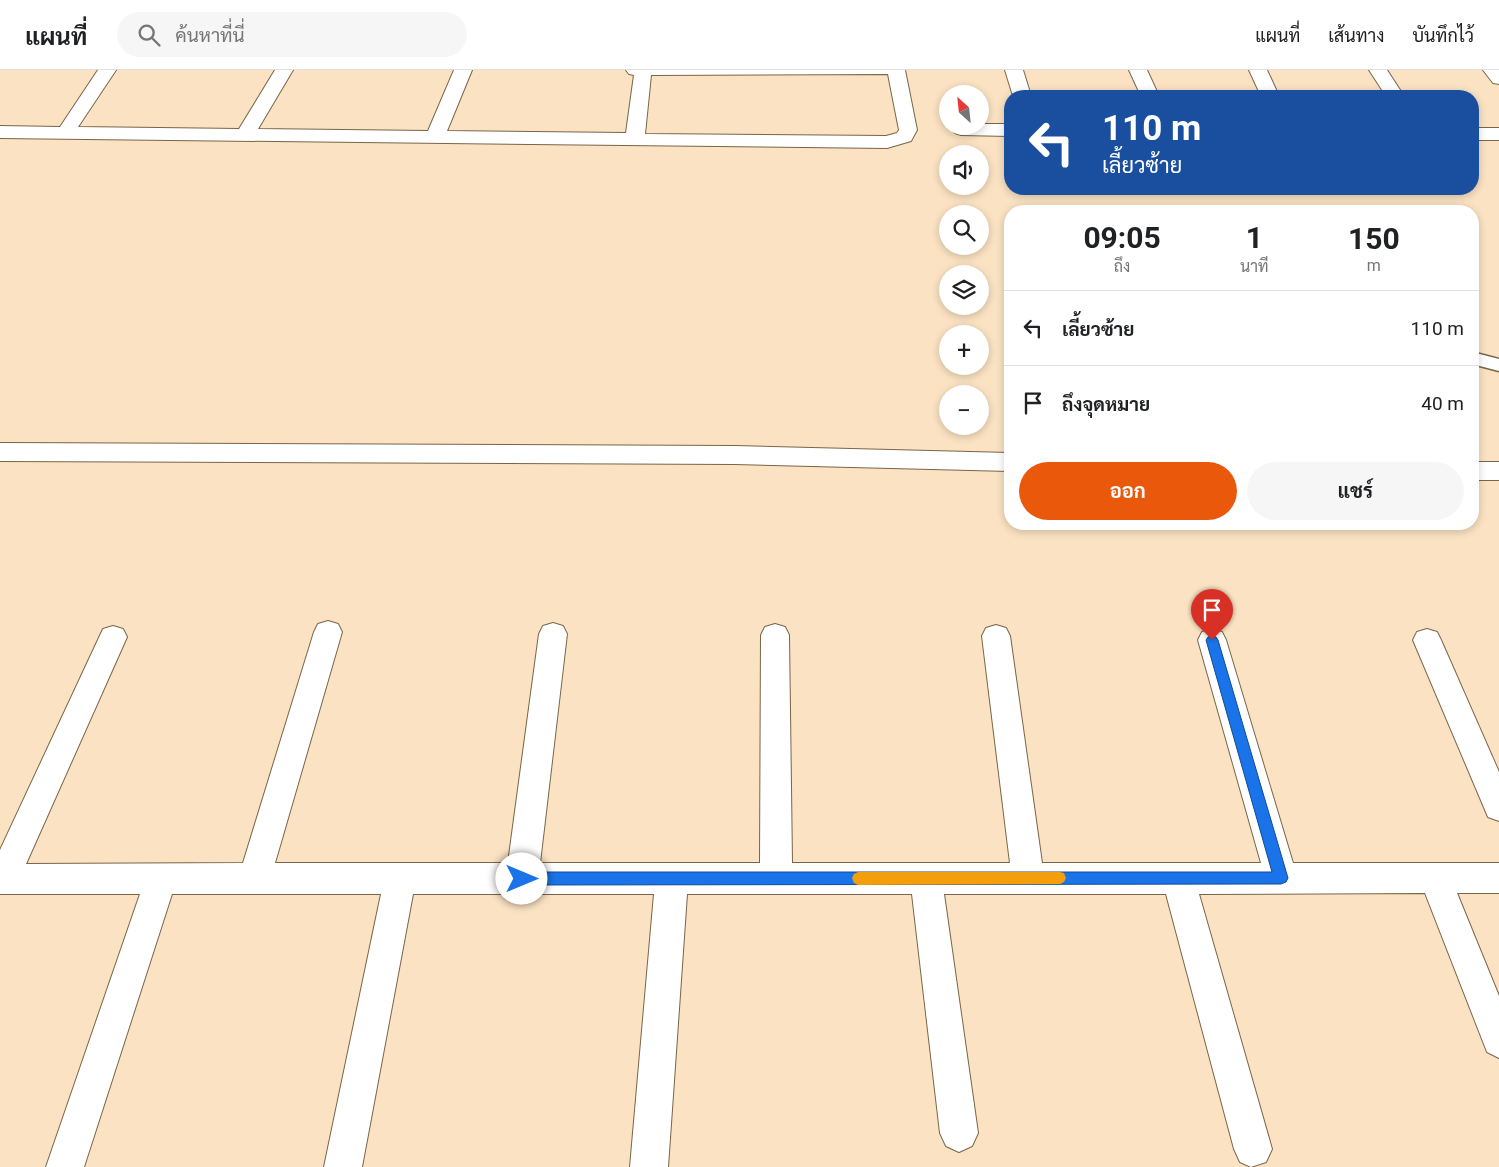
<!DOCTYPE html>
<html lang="th">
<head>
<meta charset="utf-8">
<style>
	body { margin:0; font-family:Roboto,Sarabun,sans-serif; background:#f6f6f6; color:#202124; height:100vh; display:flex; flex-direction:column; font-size:19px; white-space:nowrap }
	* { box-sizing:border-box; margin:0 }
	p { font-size:16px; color:#757577 }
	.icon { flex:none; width:28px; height:28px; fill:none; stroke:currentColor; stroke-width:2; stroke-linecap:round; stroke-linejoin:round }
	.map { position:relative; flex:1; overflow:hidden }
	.side { position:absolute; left:1004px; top:135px; width:475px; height:325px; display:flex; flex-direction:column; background:#fff; border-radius:20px; box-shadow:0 2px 8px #0003 }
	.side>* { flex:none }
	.top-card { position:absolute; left:1004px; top:20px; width:475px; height:105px; border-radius:20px; box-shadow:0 2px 8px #0003; background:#1a4fa0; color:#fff; overflow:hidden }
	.needle { width:32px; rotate:333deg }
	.fabs { position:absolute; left:939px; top:15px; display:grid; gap:10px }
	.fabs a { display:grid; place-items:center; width:50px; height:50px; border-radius:50%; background:#fff; box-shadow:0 2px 8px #0003; font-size:25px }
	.pin { position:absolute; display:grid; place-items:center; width:42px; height:42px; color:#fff; margin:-51px -21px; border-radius:50% 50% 50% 0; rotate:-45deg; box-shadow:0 0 5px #0007 }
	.pin .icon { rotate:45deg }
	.me { position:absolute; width:55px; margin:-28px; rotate:90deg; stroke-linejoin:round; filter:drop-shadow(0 0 4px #0008) }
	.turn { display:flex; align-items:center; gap:18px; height:105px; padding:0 15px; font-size:22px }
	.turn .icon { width:65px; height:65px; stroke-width:2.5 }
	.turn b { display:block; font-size:35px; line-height:42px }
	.eta { display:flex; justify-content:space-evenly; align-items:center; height:85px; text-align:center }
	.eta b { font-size:30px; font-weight:700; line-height:35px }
	.action { display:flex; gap:10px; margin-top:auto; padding:10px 15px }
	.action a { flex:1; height:58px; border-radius:30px; background:#ea580c; color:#fff; font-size:20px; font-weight:700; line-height:58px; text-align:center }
	.action a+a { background:#f6f6f6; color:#202124 }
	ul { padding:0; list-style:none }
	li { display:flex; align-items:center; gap:15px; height:75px; padding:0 15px; border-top:1px solid #e0e0e0 }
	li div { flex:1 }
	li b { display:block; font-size:19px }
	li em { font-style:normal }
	header { display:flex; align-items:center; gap:30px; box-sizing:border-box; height:70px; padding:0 25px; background:#fff; border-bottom:1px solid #e0e0e0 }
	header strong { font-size:24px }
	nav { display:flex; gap:28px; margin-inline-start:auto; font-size:18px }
	.search { width:350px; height:45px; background:#f6f6f6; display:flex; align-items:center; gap:12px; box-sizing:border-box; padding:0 18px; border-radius:28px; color:#757577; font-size:19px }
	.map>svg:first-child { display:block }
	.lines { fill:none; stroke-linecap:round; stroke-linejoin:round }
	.service-casing { stroke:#796548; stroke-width:3 }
	.minor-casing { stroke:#796548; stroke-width:2 }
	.service { fill:#fff; fill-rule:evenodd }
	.minor { fill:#fff; fill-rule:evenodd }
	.route { fill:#1a73e8; stroke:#114b97 }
	.slow { fill:#f59e0b }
</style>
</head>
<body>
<header>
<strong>แผนที่</strong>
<div class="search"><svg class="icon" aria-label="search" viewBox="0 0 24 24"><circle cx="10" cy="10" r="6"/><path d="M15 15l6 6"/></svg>ค้นหาที่นี่</div>
<nav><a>แผนที่</a><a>เส้นทาง</a><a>บันทึกไว้</a></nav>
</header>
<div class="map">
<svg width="1499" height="1097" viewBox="0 0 1499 1097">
	<rect width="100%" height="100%" fill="#fae2c2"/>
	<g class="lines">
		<defs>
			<path id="service" d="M1472 282 1499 289V301L1472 294Z"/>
			<g id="minor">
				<path d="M98 0H116L78 57 239 59 275 0H293L258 59 428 61 454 0H472L447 61 626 63 634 5 629 4 626 0H905L917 60 911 71 887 78 0 68V56L60 57ZM888 4 899 60 897 63 886 66 645 64 651 5Z"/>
				<path d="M1005 0H1023L1031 26H1013Z"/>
				<path d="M1129 0H1147L1159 26H1141Z"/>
				<path d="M1249 0H1267L1279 26H1261Z"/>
				<path d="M1369 0H1387L1404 26H1386Z"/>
				<path d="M1483 0H1499V14L1493 13Z"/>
				<path d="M980 54H1010V66L961 65 955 63 952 59 954 56H980Z"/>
				<rect x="1472" y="58" width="27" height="12"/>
				<path d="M0 373 735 376 1010 383V401L735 394 0 391Z"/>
				<rect x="1472" y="392" width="27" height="18"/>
				<path d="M328 551 338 554 342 562 275 793H508L539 564 543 556 553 553 563 556 567 564 540 793H760L761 565 765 557 775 554 785 557 789 565 792 793H1010L982 566 986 558 996 555 1006 558 1010 566 1042 793H1261L1198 570 1202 562 1212 559 1222 562 1226 570 1293 793H1499V823H1457L1499 926V988L1487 982 1425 823 1199 824 1272 1079 1266 1092 1251 1097 1240 1092 1234 1079 1166 824H944L978 1063 972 1076 959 1082 946 1076 940 1063 912 824H687L668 1097H630L654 824H413L362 1097H324L381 824H172L84 1097H46L140 824H0V780L103 559 113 556 123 559 127 567 26 794 243 793 314 562 318 554Z"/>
				<path d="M1427 559 1437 562 1441 570 1499 702V751L1488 747 1413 570 1417 562Z"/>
			</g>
		</defs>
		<use href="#service" class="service-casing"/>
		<use href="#minor" class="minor-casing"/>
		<use href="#service" class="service"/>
		<use href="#minor" class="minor"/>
	</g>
	<path class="route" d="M1212 566 1216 567 1218 570 1288 808 1286 812 1281 814 522 815 517 813 515 809 517 804 522 802H1272L1206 570 1208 567Z"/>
	<path class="slow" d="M858 802H1060L1064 803 1066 808 1064 812 1060 814 858 815 854 813 852 808 854 804Z"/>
</svg>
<div class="fabs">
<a><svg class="needle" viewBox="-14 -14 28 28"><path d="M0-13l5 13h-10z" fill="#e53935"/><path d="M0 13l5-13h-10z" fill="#757577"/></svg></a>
<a><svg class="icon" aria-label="sound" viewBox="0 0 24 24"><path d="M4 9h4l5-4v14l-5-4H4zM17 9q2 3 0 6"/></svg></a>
<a><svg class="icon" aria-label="search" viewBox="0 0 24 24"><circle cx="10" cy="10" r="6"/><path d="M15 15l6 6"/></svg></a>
<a><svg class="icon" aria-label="layers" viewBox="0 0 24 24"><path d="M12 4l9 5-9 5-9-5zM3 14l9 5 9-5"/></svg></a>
<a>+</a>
<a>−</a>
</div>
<div class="pin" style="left:1212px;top:570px;background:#d93025"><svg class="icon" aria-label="arrive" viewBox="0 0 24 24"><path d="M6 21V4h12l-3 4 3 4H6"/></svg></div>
<svg class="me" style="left:522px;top:809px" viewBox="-20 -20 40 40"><circle r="19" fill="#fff"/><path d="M0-13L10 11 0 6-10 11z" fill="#1a73e8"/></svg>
<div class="top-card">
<div class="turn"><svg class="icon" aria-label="left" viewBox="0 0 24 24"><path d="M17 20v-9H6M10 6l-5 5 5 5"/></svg><div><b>110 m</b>เลี้ยวซ้าย</div></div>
</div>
<section class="side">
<div class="eta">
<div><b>09:05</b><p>ถึง</p></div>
<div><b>1</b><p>นาที</p></div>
<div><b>150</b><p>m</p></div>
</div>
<ul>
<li><svg class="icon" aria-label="left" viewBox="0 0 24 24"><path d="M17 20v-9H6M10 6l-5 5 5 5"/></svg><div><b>เลี้ยวซ้าย</b></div><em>110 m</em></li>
<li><svg class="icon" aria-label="arrive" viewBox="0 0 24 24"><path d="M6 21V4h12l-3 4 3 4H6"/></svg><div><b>ถึงจุดหมาย</b></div><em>40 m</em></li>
</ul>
<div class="action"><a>ออก</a><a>แชร์</a></div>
</section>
</div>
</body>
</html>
